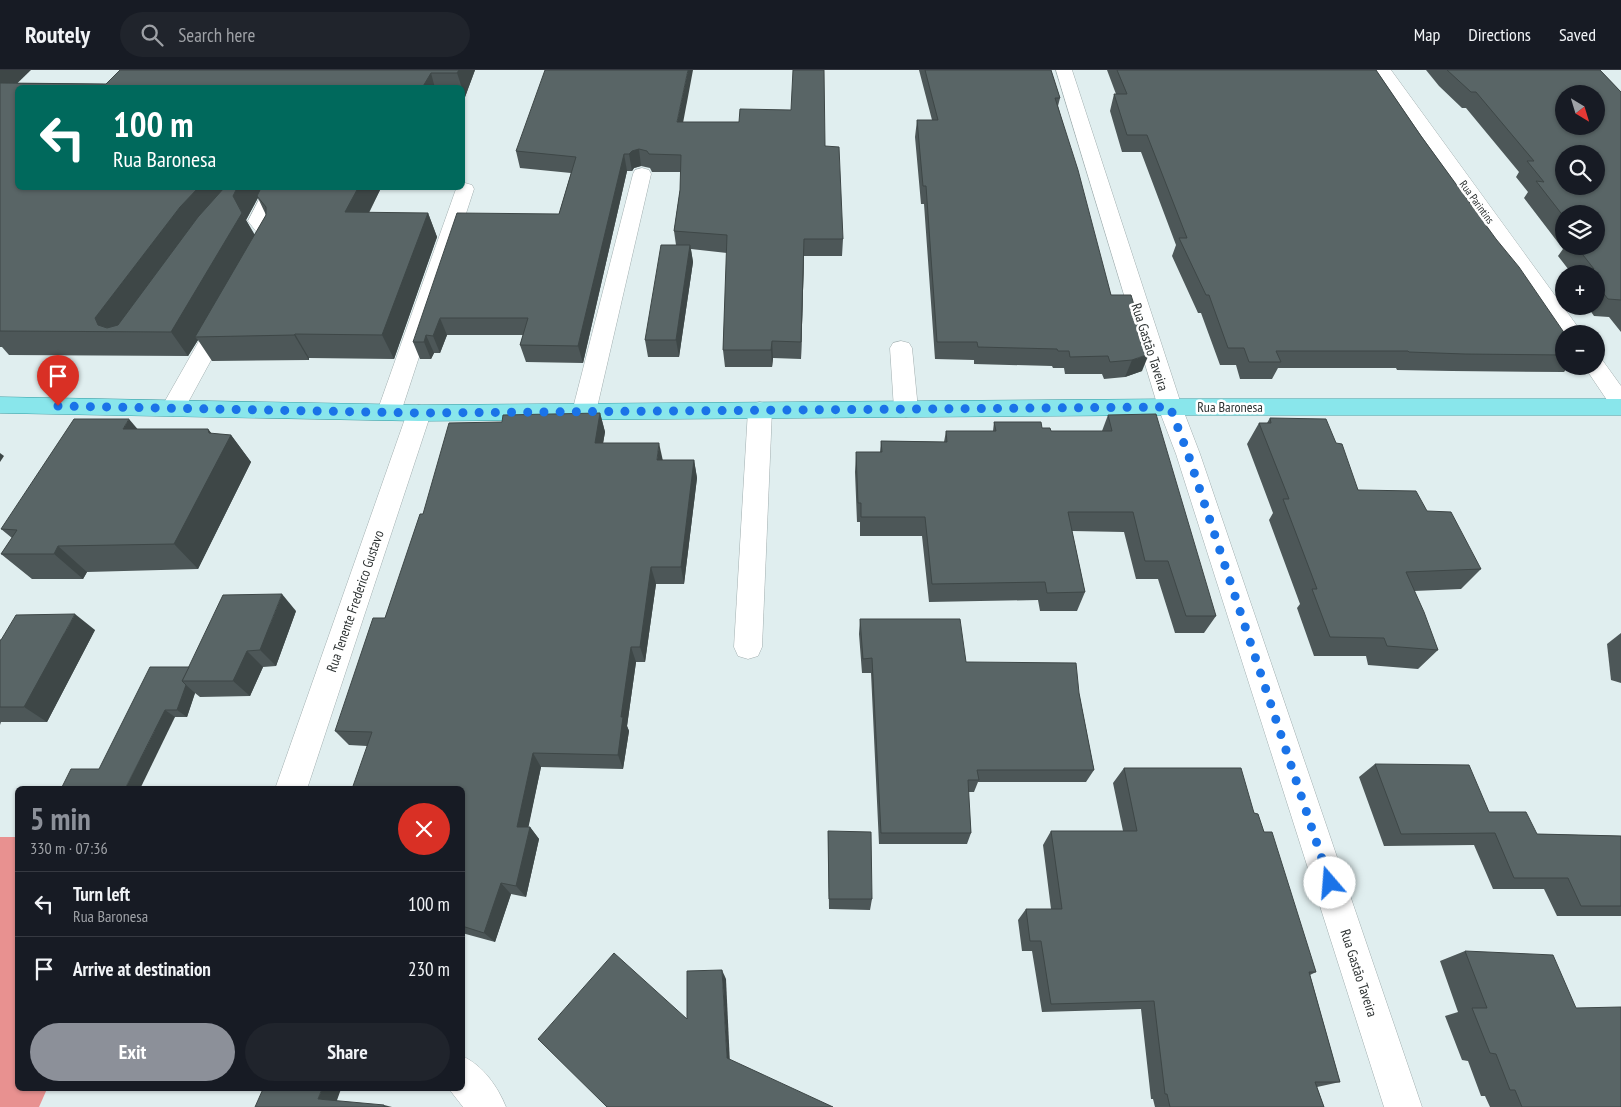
<!DOCTYPE html>
<html lang="en">
<head>
<meta charset="utf-8">
<style>
	body { margin:0; font-family:"PT Sans Narrow",sans-serif; background:#20242c; color:#f1f3f6; height:100vh; display:flex; flex-direction:column; font-size:19px; white-space:nowrap }
	* { box-sizing:border-box; margin:0 }
	p { font-size:16px; color:#9ea1a6 }
	.icon { flex:none; width:28px; height:28px; fill:none; stroke:currentColor; stroke-width:2; stroke-linecap:round; stroke-linejoin:round }
	.map { position:relative; flex:1; overflow:hidden }
	.drawer { position:absolute; left:15px; top:716px; width:450px; height:305px; display:flex; flex-direction:column; background:#171b24; border-radius:8px; box-shadow:0 1px 4px #0004 }
	.drawer>* { flex:none }
	.banner { position:absolute; left:15px; top:15px; width:450px; height:105px; border-radius:8px; box-shadow:0 1px 4px #0004; background:#00695c; color:#fff; overflow:hidden }
	.needle { width:32px; rotate:142deg }
	.tools { position:absolute; left:1555px; top:15px; display:grid; gap:10px }
	.tools a { display:grid; place-items:center; width:50px; height:50px; border-radius:50%; background:#171b24; box-shadow:0 1px 4px #0004; font-size:25px }
	.pin { position:absolute; display:grid; place-items:center; width:42px; height:42px; color:#fff; margin:-51px -21px; border-radius:50% 50% 50% 0; rotate:-45deg; box-shadow:0 0 5px #0007 }
	.pin .icon { rotate:45deg }
	.me { position:absolute; width:55px; margin:-28px; rotate:342deg; stroke-linejoin:round; filter:drop-shadow(0 0 4px #0008) }
	.turn { display:flex; align-items:center; gap:18px; height:105px; padding:0 15px; font-size:22px }
	.turn .icon { width:65px; height:65px; stroke-width:2.5 }
	.turn b { display:block; font-size:35px; line-height:42px }
	.round { display:grid; place-items:center; flex:none; width:52px; height:52px; border-radius:26px; background:#20242c }
	.headline { display:flex; align-items:center; justify-content:space-between; height:85px; padding:0 15px }
	h1 { font-size:30px; font-weight:800; line-height:38px; color:#8c9099 }
	.action { display:flex; gap:10px; margin-top:auto; padding:10px 15px }
	.action a { flex:1; height:58px; border-radius:30px; background:#8c9099; color:#fff; font-size:20px; font-weight:800; line-height:58px; text-align:center }
	.action a+a { background:#20242c; color:#f1f3f6 }
	ul { padding:0; list-style:none }
	li { display:flex; align-items:center; gap:15px; height:65px; padding:0 15px; border-top:1px solid #363941 }
	li div { flex:1 }
	li b { display:block; font-size:19px }
	li em { font-style:normal }
	header { display:flex; align-items:center; gap:30px; box-sizing:border-box; height:70px; padding:0 25px; background:#171b24; border-bottom:1px solid #363941 }
	header strong { font-size:24px }
	nav { display:flex; gap:28px; margin-inline-start:auto; font-size:18px }
	.search { width:350px; height:45px; background:#20242c; display:flex; align-items:center; gap:12px; box-sizing:border-box; padding:0 18px; border-radius:28px; color:#9ea1a6; font-size:19px }
	.map>svg:first-child { display:block }
	.forest { fill:#e89190 }
	.lines { fill:none; stroke-linecap:round; stroke-linejoin:round }
	.minor-casing { stroke:#a1aeaf; stroke-width:1 }
	.major-casing { stroke:#359ca2; stroke-width:1 }
	.minor { fill:#fff; fill-rule:evenodd }
	.major { fill:#89e6eb; fill-rule:evenodd }
	.wall { fill:#4d5758; fill-rule:evenodd }
	.shaded-wall { fill:#3e4747 }
	.building { fill:#596566; stroke:#3e4747; fill-rule:evenodd }
	.route { stroke:#1a73e8; stroke-width:9; stroke-dasharray:0 16.2 }
	.labels { text-anchor:middle; dominant-baseline:central; stroke-width:5; stroke-linejoin:round; paint-order:stroke }
	.far-street-label { font-size:11px; fill:#2d3232; stroke:#fff }
	.street-label { font-size:14px; fill:#2d3232; stroke:#fff }
</style>
</head>
<body>
<header>
<strong>Routely</strong>
<div class="search"><svg class="icon" aria-label="search" viewBox="0 0 24 24"><circle cx="10" cy="10" r="6"/><path d="M15 15l6 6"/></svg>Search here</div>
<nav><a>Map</a><a>Directions</a><a>Saved</a></nav>
</header>
<div class="map">
<svg width="1621" height="1037" viewBox="0 0 1621 1037">
	<rect width="100%" height="100%" fill="#e0eeef"/>
	<path class="forest" d="M0 767H17L18 1019H47L39 1037H0Z"/>
	<g class="lines">
		<defs>
			<g id="minor">
				<path d="M1056 0H1072L1182 337 1200 384 1422 1037H1384L1176 384 1158 337Z"/>
				<path d="M1375 0H1391L1583 264H1564V268Z"/>
				<path d="M642 98 649 100 651 104 596 342 592 348 584 350 576 348 572 342 633 104 635 100Z"/>
				<path d="M465 113 472 115 474 119 401 342 397 348 389 350 381 348 377 342 456 119 462 118V114Z"/>
				<path d="M265 118H283L268 151 279 165 265 191 258 193 251 191 248 187 259 165 248 151Z"/>
				<path d="M223 241 231 243 234 248 185 338 181 344 173 346 165 344 161 338 212 248 215 243Z"/>
				<path d="M901 271 909 273 912 278 918 339 914 345 906 347 898 345 894 339 890 278 893 273Z"/>
				<path d="M1596 289 1603 291 1621 316V341L1613 339 1584 296H1596Z"/>
				<path d="M760 332 768 334 772 340 762 577 758 586 748 589 738 586 734 577 748 340 752 334Z"/>
				<path d="M419 335 427 337 431 343 307 719H275L407 343 411 337Z"/>
				<path d="M462 986C483 995 498 1017 506 1037H463L449 1019H462Z"/>
			</g>
			<path id="major" d="M0 327 419 335 1170 329H1621V345H1170L419 351 0 343Z"/>
		</defs>
		<use href="#minor" class="minor-casing"/>
		<use href="#major" class="major-casing"/>
		<use href="#minor" class="minor"/>
		<use href="#major" class="major"/>
	</g>
	<g class="wall">
		<path d="M0 0 18 13 106 14 120 0H475L465 27H462V18H18V118H381L369 143H428L437 167 394 289 309 288V290L212 291 198 270 188 286 9 285 2 277H0ZM258 128 266 145 255 165 246 150Z"/>
		<path d="M919 0H1051L1060 28 1058 36 1111 225 1142 301 1125 307 1104 309 1102 304H1065L1064 298H1053L1052 296 974 294V290L935 289 924 134H921L915 67 917 50H932Z"/>
		<path d="M1107 0H1376L1421 66 1564 264V296H1569L1564 302 1452 301 1397 300 1396 298H1278L1272 309H1240L1236 295H1220L1201 243H1198L1172 186 1176 175 1141 82H1122L1110 41 1114 24H1116Z"/>
		<path d="M1426 0H1600L1621 22V262L1609 247 1594 246 1587 236H1596V204H1572L1558 186 1563 179 1524 128 1528 122 1516 107 1519 102 1466 38H1462L1439 16ZM1564 144 1596 176H1564Z"/>
		<path d="M683 52 825 76 843 169 842 186H804L801 289 773 288 772 297H725L723 280 727 183 691 179 693 192 679 287H648L645 270 676 175 674 161 680 120 681 102H652L650 98 641 96 634 98 632 101H627L583 293 526 292 520 275 523 265H447L440 283H434L431 289H420L413 272 559 144 571 103 520 98 516 81Z"/>
		<path d="M600 343 605 362 603 373 663 390H694L697 408 684 514H656L645 592H636L627 656 629 661 623 699 541 697 528 757H530L539 769 526 827 511 824 495 872 462 863V719L367 676 349 675 335 661 385 548 423 444 502 352Z"/>
		<path d="M1108 345 1216 546 1204 563H1175L1158 509H1136L1124 462 1072 461 1085 522 1077 541H1040L1038 530 929 532 922 466H860V452H857L855 402 856 382H880L881 371 944 372 946 361H993L994 352 1042 358 1051 361H1102Z"/>
		<path d="M1270 348 1336 373 1358 420 1427 441 1481 499 1461 519 1414 521 1438 580 1418 599 1368 595 1366 586H1314L1297 538 1300 534 1269 450 1273 443 1247 374 1259 353H1267Z"/>
		<path d="M138 359H208L212 364 231 365 251 392 198 499 87 502 83 509H32L1 484 12 468 1 459Z"/>
		<path d="M296 541 276 596 263 597 250 626 200 627 195 623 187 647H175L99 699 189 597Z"/>
		<path d="M860 549 966 592 1079 623 1094 700 1086 712H978L974 722H968L971 763 967 774H879L871 603H862L859 564Z"/>
		<path d="M95 560 47 652H1L0 655V570Z"/>
		<path d="M1621 563V613L1611 610 1607 574Z"/>
		<path d="M1375 694 1489 742 1537 764 1621 766V846H1557L1544 819H1493L1474 775 1384 776 1359 707Z"/>
		<path d="M1124 698 1254 743 1264 762 1316 902 1310 905 1340 1012 1317 1017 1324 1037H1155L1153 1029H1151L1141 939 1042 942 1032 881H1022L1018 850 1026 839H1051L1043 775 1051 761H1123L1113 713Z"/>
		<path d="M828 761 872 829 870 840 829 839Z"/>
		<path d="M1465 881 1621 1037H1490L1485 1026H1481L1468 991 1462 990 1445 946 1458 942 1440 891Z"/>
	</g>
	<g class="shaded-wall">
		<path d="M0 0H31L0 30Z"/>
		<path d="M459 0H475L465 27 457 3Z"/>
		<path d="M688 0H693L680 69 677 52Z"/>
		<path d="M431 3 435 18H422Z"/>
		<path d="M639 79 641 96 634 98 632 101 629 84 632 81Z"/>
		<path d="M624 84 627 101 583 293 578 276Z"/>
		<path d="M198 118H235L122 262 98 255 95 248 180 137Z"/>
		<path d="M237 118H263L246 150 233 126Z"/>
		<path d="M358 118H381L356 167 345 142Z"/>
		<path d="M242 143 256 168 195 267 198 270 188 286 171 262Z"/>
		<path d="M428 143 437 167 394 289 382 265Z"/>
		<path d="M804 169V186L801 289V272Z"/>
		<path d="M690 175 693 192 679 287 676 270Z"/>
		<path d="M440 248 447 265 440 283 433 266Z"/>
		<path d="M295 264 309 288V290L294 265Z"/>
		<path d="M426 265 434 283 431 289 424 272Z"/>
		<path d="M772 271 773 288 772 297 771 280Z"/>
		<path d="M1149 284 1142 301 1125 307 1132 290Z"/>
		<path d="M600 343 605 362 600 391 595 373Z"/>
		<path d="M129 349 152 376 123 359Z"/>
		<path d="M208 359 223 379 231 365 251 392 198 499 174 474 209 363Z"/>
		<path d="M659 373 663 391 657 390Z"/>
		<path d="M0 383 4 386 0 392Z"/>
		<path d="M694 390 697 408 684 514 681 497Z"/>
		<path d="M58 476 87 502 83 509 54 484Z"/>
		<path d="M651 497 656 514 645 592 640 577Z"/>
		<path d="M282 524 296 541 276 596 260 580Z"/>
		<path d="M75 544 95 560 47 652 24 637Z"/>
		<path d="M631 577 636 592 627 656 629 661 623 699 618 685 621 647Z"/>
		<path d="M247 581 263 597 250 626 233 611Z"/>
		<path d="M186 615 195 623 187 647 177 640Z"/>
		<path d="M165 640 175 647 140 719H125Z"/>
		<path d="M533 683 541 697 526 769 517 757Z"/>
		<path d="M530 757 539 769 526 827 516 816Z"/>
		<path d="M501 813 511 824 495 872 484 863Z"/>
		<path d="M722 900 726 909 730 994 727 988Z"/>
		<path d="M322 1019H341L336 1033 318 1029Z"/>
		<path d="M384 1035 392 1037H383Z"/>
	</g>
	<g class="building">
		<path d="M120 0H459L457 3H431L422 18H18V118H198L180 137 95 248 98 255 107 258 118 255 198 147 224 118H237L233 126 242 143 171 262 0 261V13L106 14Z"/>
		<path d="M545 0H688L677 52H739L740 39 791 40 793 0H824L825 76 839 77 843 169H804L801 272 772 271 771 280H723L727 165 674 161 680 120 681 85 649 84 647 81 639 79 632 81 629 84H624L578 276 520 275 528 248H440L433 266 426 265 424 272H413L457 143 559 144 576 87 516 81Z"/>
		<path d="M925 0H1051L1060 28H1055L1078 100 1111 225H1131L1149 284 1132 290 1110 292 1108 286 1070 287 1069 281H1058L1057 279 978 277 977 272H937L926 116H923L917 50H938Z"/>
		<path d="M1117 0H1376L1421 66 1496 169 1519 197 1565 264H1564V285L1465 284 1409 282 1408 281H1276L1281 292H1249L1244 278H1228L1209 225H1206L1179 168H1187L1147 65H1127L1114 24H1127Z"/>
		<path d="M1447 0H1600L1621 22V230L1608 229 1596 214V204H1588L1584 199H1594L1576 176H1596V144H1564V147L1536 111 1544 112 1527 91H1534L1476 22H1471ZM1564 24H1596V56H1564ZM1564 84H1596V116H1564Z"/>
		<path d="M261 118H358L345 142 428 143 382 265 295 264 294 265 195 267 266 145V137L257 126Z"/>
		<path d="M661 175H690L676 270H645Z"/>
		<path d="M600 343 595 373H659L657 390H694L681 497H651L640 577H631L621 647H623L618 685 533 683 517 757H530L516 816 501 813 484 863 462 856V719H352L372 662 335 661 373 548H385L420 444H423L449 353 502 352 503 345Z"/>
		<path d="M1156 344 1216 546H1186L1168 491H1145L1133 442H1068L1085 522 1047 523 1045 512 932 514 925 447H861V433H858L856 382H882L881 371 947 372 946 361H996L994 352H1041L1042 358H1050L1051 361H1112L1108 345Z"/>
		<path d="M1270 348 1326 349 1336 373 1342 374 1358 420 1416 421 1427 441 1451 442 1481 499 1406 502 1424 542 1438 580 1387 576 1384 568 1330 567 1312 519H1317L1283 429H1289L1259 353H1271Z"/>
		<path d="M74 349H129L123 359H208L209 363 231 365 174 474 58 476 54 484H1L17 460 1 459Z"/>
		<path d="M282 524 260 580 247 581 233 611H182L223 525Z"/>
		<path d="M75 544 24 637H0V570H1L16 545Z"/>
		<path d="M860 549H960L966 592 1076 593 1079 623 1094 700H977L979 710H968L971 763H881L872 588 863 589Z"/>
		<path d="M150 597H189L182 611 186 615 177 640H165L125 719H61L71 699H99Z"/>
		<path d="M1375 694 1469 695 1489 742H1526L1537 764 1621 766V836H1581L1568 808H1514L1495 763 1401 764Z"/>
		<path d="M1124 698H1241L1254 743 1258 744 1264 762H1272L1316 902H1309L1340 1012H1315L1324 1037H1170L1167 1024H1165L1154 931 1051 934 1041 871H1030L1026 839H1062L1051 761H1137Z"/>
		<path d="M828 761 871 762 872 829H829Z"/>
		<path d="M1465 881 1553 885 1576 938 1621 937V1037H1522L1515 1020H1510L1496 984 1490 983 1472 938H1487Z"/>
		<path d="M614 883 687 949V901L722 900 727 988 833 1037H607L538 969Z"/>
		<path d="M263 1019H322L318 1029 384 1035 383 1037H255Z"/>
	</g>
	<g class="lines">
		<path class="route" d="M58 336 419 343 1170 337 1188 384 1330 813"/>
	</g>
	<g class="labels">
		<g class="far-street-label">
			<text transform="translate(1477 132) rotate(54)">Rua Parintins</text>
		</g>
		<g class="street-label">
			<text transform="translate(1150 277) rotate(72)">Rua Gastão Taveira</text>
			<text x="1230" y="337">Rua Baronesa</text>
			<text transform="translate(355 531) rotate(-71)">Rua Tenente Frederico Gustavo</text>
			<text transform="translate(1359 903) rotate(72)">Rua Gastão Taveira</text>
		</g>
	</g>
</svg>
<div class="tools">
<a><svg class="needle" viewBox="-14 -14 28 28"><path d="M0-13l5 13h-10z" fill="#e53935"/><path d="M0 13l5-13h-10z" fill="#9ea1a6"/></svg></a>
<a><svg class="icon" aria-label="search" viewBox="0 0 24 24"><circle cx="10" cy="10" r="6"/><path d="M15 15l6 6"/></svg></a>
<a><svg class="icon" aria-label="layers" viewBox="0 0 24 24"><path d="M12 4l9 5-9 5-9-5zM3 14l9 5 9-5"/></svg></a>
<a>+</a>
<a>−</a>
</div>
<div class="pin" style="left:58px;top:336px;background:#d93025"><svg class="icon" aria-label="arrive" viewBox="0 0 24 24"><path d="M6 21V4h12l-3 4 3 4H6"/></svg></div>
<svg class="me" style="left:1330px;top:813px" viewBox="-20 -20 40 40"><circle r="19" fill="#fff"/><path d="M0-13L10 11 0 6-10 11z" fill="#1a73e8"/></svg>
<div class="banner">
<div class="turn"><svg class="icon" aria-label="left" viewBox="0 0 24 24"><path d="M17 20v-9H6M10 6l-5 5 5 5"/></svg><div><b>100 m</b>Rua Baronesa</div></div>
</div>
<section class="drawer">
<div class="headline"><div><h1>5 min</h1><p>330 m · 07:36</p></div><a class="round" style="background:#d93025;color:#fff"><svg class="icon" aria-label="close" viewBox="0 0 24 24"><path d="M6 6l12 12M18 6L6 18"/></svg></a></div>
<ul>
<li><svg class="icon" aria-label="left" viewBox="0 0 24 24"><path d="M17 20v-9H6M10 6l-5 5 5 5"/></svg><div><b>Turn left</b><p>Rua Baronesa</p></div><em>100 m</em></li>
<li><svg class="icon" aria-label="arrive" viewBox="0 0 24 24"><path d="M6 21V4h12l-3 4 3 4H6"/></svg><div><b>Arrive at destination</b></div><em>230 m</em></li>
</ul>
<div class="action"><a>Exit</a><a>Share</a></div>
</section>
</div>
</body>
</html>
